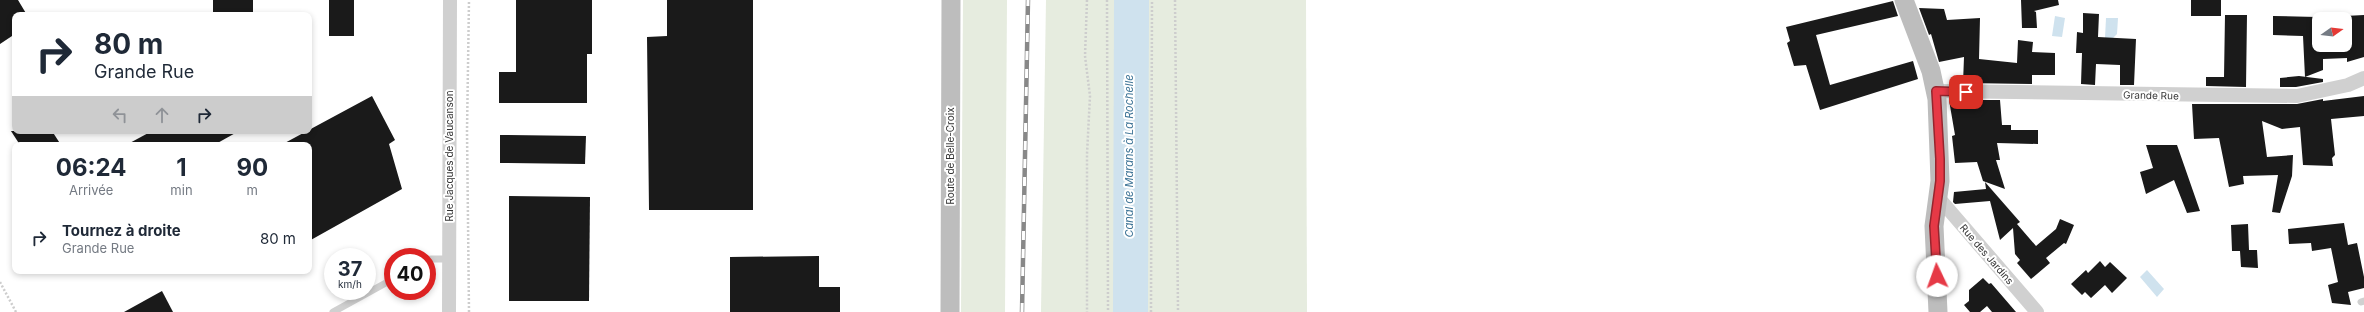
<!DOCTYPE html>
<html lang="fr">
<head>
<meta charset="utf-8">
<style>
	body { margin:0; font-family:Inter,sans-serif; background:#f6f6f7; color:#1f2937; height:100vh; display:flex; flex-direction:column; font-size:15px; white-space:nowrap }
	* { box-sizing:border-box; margin:0 }
	p { font-size:13px; color:#747a83 }
	.icon { flex:none; width:22px; height:22px; fill:none; stroke:currentColor; stroke-width:2; stroke-linecap:round; stroke-linejoin:round }
	.map { position:relative; flex:1; overflow:hidden }
	.side { position:absolute; left:12px; top:142px; width:300px; height:132px; display:flex; flex-direction:column; background:#fff; border-radius:8px; box-shadow:0 2px 6px #0003 }
	.side>* { flex:none }
	.guide { position:absolute; left:12px; top:12px; width:300px; height:122px; border-radius:8px; box-shadow:0 2px 6px #0003; background:#fff; color:#1f2937; overflow:hidden }
	.needle { width:26px; rotate:76deg }
	.buttons { position:absolute; left:2312px; top:12px; display:grid; gap:8px }
	.buttons a { display:grid; place-items:center; width:40px; height:40px; border-radius:8px; background:#fff; box-shadow:0 2px 6px #0003; font-size:20px }
	.speed { position:absolute; left:324px; top:248px; display:flex; gap:8px; font-size:20px; font-weight:700; text-align:center }
	.speed>* { display:grid; place-content:center; width:52px; height:52px; border-radius:50%; background:#fff; box-shadow:0 2px 6px #0003; line-height:1 }
	.speed small { font-size:10px; font-weight:400 }
	.speed .limit { border:6px solid #d22; background:#fff; color:#111 }
	.pin { position:absolute; display:grid; place-items:center; width:34px; height:34px; color:#fff; margin:-17px; border-radius:8px; box-shadow:0 2px 6px #0006 }
	.me { position:absolute; width:44px; margin:-22px; rotate:357deg; stroke-linejoin:round; filter:drop-shadow(0 0 3px #0008) }
	.turn { display:flex; align-items:center; gap:14px; height:84px; padding:0 16px; font-size:18px }
	.turn .icon { width:52px; height:52px; stroke-width:2.5 }
	.turn b { display:block; font-size:28px; line-height:34px }
	.lanes { display:flex; align-items:center; height:38px; padding:0 16px; background:#0003; justify-content:center; gap:20px; direction:ltr }
	.lanes .off { opacity:.35 }
	.eta { display:flex; justify-content:space-evenly; align-items:center; height:68px; text-align:center }
	.eta b { font-size:24px; font-weight:700; line-height:28px }
	ul { padding:0; list-style:none }
	li { display:flex; align-items:center; gap:12px; height:56px; padding:0 16px }
	li div { flex:1 }
	li b { display:block; font-size:15px }
	li em { font-style:normal }
	.map>svg:first-child { display:block }
	.green { fill:#e6ecdf }
	.water { fill:#cfe2ee }
	.building { fill:#1a1a1a }
	.lines { fill:none; stroke-linecap:round; stroke-linejoin:round }
	.path { stroke:#cdcdcd; stroke-width:2.5; stroke-dasharray:2 2; stroke-linecap:butt }
	.lane { stroke:#d0d0d0; stroke-width:7 }
	.street { stroke:#d0d0d0; stroke-width:14 }
	.secondary { stroke:#bdbdbd; stroke-width:19 }
	.rail-casing { stroke:#888; stroke-width:4.5 }
	.rail { stroke:#fff; stroke-width:3; stroke-dasharray:9; stroke-linecap:butt }
	.route-casing { stroke:#96252e; stroke-width:10 }
	.route { stroke:#e63946; stroke-width:7 }
	.labels { text-anchor:middle; dominant-baseline:central; stroke-width:4; stroke-linejoin:round; paint-order:stroke }
	.street-label { font-size:10px; fill:#333; stroke:#fff }
	.water-label { font-size:11px; font-style:italic; fill:#3f7597; stroke:#fff }
</style>
</head>
<body>
<div class="map">
<svg width="2364" height="312" viewBox="0 0 2364 312">
	<rect width="100%" height="100%" fill="#fff"/>
	<g class="green">
		<path d="M963 0H1007L1005 312H961Z"/>
		<path d="M1046 0H1306L1307 312H1041Z"/>
	</g>
	<g class="water">
		<path d="M1114 0H1149L1148 312H1113Z"/>
		<path d="M2055 16 2065 18 2062 37 2052 36Z"/>
		<path d="M2106 18H2118L2117 34 2112 39 2105 38Z"/>
		<path d="M2147 270 2164 289 2157 297 2140 277Z"/>
	</g>
	<g class="building">
		<path d="M0 0H18L27 15H15V34L0 44Z"/>
		<rect x="213" y="0" width="40" height="15"/>
		<rect x="329" y="0" width="25" height="36"/>
		<path d="M516 0H592V54H587V103H499V72H516Z"/>
		<path d="M667 0H753V210H649L647 37 667 36Z"/>
		<path d="M2021 0H2058L2059 5 2034 11 2036 12 2037 28H2022Z"/>
		<rect x="2191" y="0" width="30" height="16"/>
		<path d="M1893 1 1898 16 1816 35 1830 85 1913 61 1918 79 1820 110 1806 65 1794 66 1787 43 1790 41 1786 27Z"/>
		<path d="M1919 8 1944 9 1947 20 1980 18 1979 59 2017 63 2018 40 2033 42 2032 52 2055 53V75H2032V84L1963 83 1964 57 1939 62 1931 34 1929 35Z"/>
		<path d="M2083 13 2099 14 2098 37 2136 39 2134 85H2120V65L2096 64 2095 85 2081 84 2082 53H2076L2077 32 2083 33Z"/>
		<path d="M2225 15H2247L2246 87 2206 86V77H2224Z"/>
		<path d="M2364 15V57L2347 62V58L2323 59V70L2305 77 2303 36 2273 35V16L2317 17H2319V45H2345V16Z"/>
		<path d="M2299 76 2323 79V82L2296 87H2280V78Z"/>
		<path d="M372 96 395 140 389 144 402 189 309 241V145H281Z"/>
		<path d="M2364 96V116L2331 119 2335 155 2332 158 2333 166 2303 165 2300 127 2282 129 2262 121 2267 157 2293 155 2292 176 2280 213 2272 212 2278 175 2243 176 2244 184 2229 187 2219 138 2194 139 2192 104H2297L2323 99V101Z"/>
		<path d="M1949 100H2000L2002 125H2011V130H2038V144L1997 143 2000 160H1996L2005 189 1983 181 1977 162 1955 163 1952 136 1955 135Z"/>
		<path d="M11 131H52L61 145H20Z"/>
		<path d="M152 131H239L214 145H126Z"/>
		<path d="M500 135 586 136 585 164 500 163Z"/>
		<path d="M2146 145H2177L2200 211 2187 213 2174 180 2146 194 2140 172 2153 168Z"/>
		<path d="M1985 182 2020 222 2017 224 2036 246 2056 229 2060 219 2074 225 2066 244 2064 243 2046 258 2050 263 2031 279 2017 263 2020 260 2015 254 2013 228 2000 240 1990 201 1955 204 1953 202 1954 192 1986 189Z"/>
		<path d="M509 196 590 197 589 301H509Z"/>
		<path d="M2344 223 2348 245 2357 243 2364 277V288L2348 292 2351 305 2332 303 2328 285 2338 282 2331 248 2312 251 2311 243 2289 244 2288 229Z"/>
		<path d="M2248 224 2249 250H2257L2258 268 2241 267 2240 251H2232L2231 225Z"/>
		<path d="M819 256V287H840V312H730V257Z"/>
		<path d="M2100 261 2105 267 2110 262 2127 278 2112 293 2105 285 2091 298 2085 292 2082 295 2071 284 2086 270 2088 273Z"/>
		<path d="M1983 278 1989 284 1991 283 2016 312H1992L1987 306 1980 312H1970L1964 305 1969 301V290Z"/>
		<path d="M162 291 173 312H124Z"/>
	</g>
	<g class="lines">
		<g class="path">
			<path d="M1087 0 1085 56 1090 96 1087 154V312"/>
			<path d="M1107 0 1108 312"/>
			<path d="M1175 0 1178 312"/>
			<path d="M0 282 16 312"/>
			<path d="M469 312 467 131 469 0"/>
			<path d="M1151 312 1152 0"/>
		</g>
		<g class="lane">
			<path d="M427 261 431 259H450"/>
			<path d="M2361 302 2364 301"/>
			<path d="M333 312 393 279"/>
		</g>
		<g class="street">
			<path d="M1936 91 2297 96 2348 85 2364 78"/>
			<path d="M1937 196 2037 312"/>
			<path d="M449 312 450 0"/>
		</g>
		<g class="secondary">
			<path d="M1904 0 1931 71 1937 99 1940 181 1934 226 1938 312"/>
			<path d="M950 312 951 0"/>
		</g>
		<defs>
			<path id="rail" d="M1022 312 1028 0"/>
		</defs>
		<use href="#rail" class="rail-casing"/>
		<use href="#rail" class="rail"/>
	</g>
	<g class="lines">
		<defs>
			<path id="route" d="M1937 276 1934 226 1940 181V159L1936 91 1966 92"/>
		</defs>
		<use href="#route" class="route-casing"/>
		<use href="#route" class="route"/>
	</g>
	<g class="labels">
		<g class="street-label">
			<text transform="translate(2151 95) rotate(1)">Grande Rue</text>
			<text transform="translate(449 156) rotate(-90)">Rue Jacques de Vaucanson</text>
			<text transform="translate(950 156) rotate(-90)">Route de Belle-Croix</text>
			<text transform="translate(1987 254) rotate(49)">Rue des Jardins</text>
		</g>
		<g class="water-label">
			<text transform="translate(1129 156) rotate(-90)">Canal de Marans à La Rochelle</text>
		</g>
	</g>
</svg>
<div class="buttons">
<a><svg class="needle" viewBox="-14 -14 28 28"><path d="M0-13l5 13h-10z" fill="#e53935"/><path d="M0 13l5-13h-10z" fill="#747a83"/></svg></a>
</div>
<div class="speed"><div>37<small>km/h</small></div><div class="limit">40</div></div>
<div class="pin" style="left:1966px;top:92px;background:#d93025"><svg class="icon" aria-label="arrive" viewBox="0 0 24 24"><path d="M6 21V4h12l-3 4 3 4H6"/></svg></div>
<svg class="me" style="left:1937px;top:276px" viewBox="-20 -20 40 40"><circle r="19" fill="#fff"/><path d="M0-13L10 11 0 6-10 11z" fill="#e63946"/></svg>
<div class="guide">
<div class="turn"><svg class="icon" aria-label="right" viewBox="0 0 24 24"><path d="M7 20v-9h11M14 6l5 5-5 5"/></svg><div><b>80 m</b>Grande Rue</div></div>
<div class="lanes"><svg class="icon off" aria-label="left" viewBox="0 0 24 24"><path d="M17 20v-9H6M10 6l-5 5 5 5"/></svg><svg class="icon off" aria-label="ahead" viewBox="0 0 24 24"><path d="M12 20V5M6 11l6-6 6 6"/></svg><svg class="icon" aria-label="right" viewBox="0 0 24 24"><path d="M7 20v-9h11M14 6l5 5-5 5"/></svg></div>
</div>
<section class="side">
<div class="eta">
<div><b>06:24</b><p>Arrivée</p></div>
<div><b>1</b><p>min</p></div>
<div><b>90</b><p>m</p></div>
</div>
<ul>
<li><svg class="icon" aria-label="right" viewBox="0 0 24 24"><path d="M7 20v-9h11M14 6l5 5-5 5"/></svg><div><b>Tournez à droite</b><p>Grande Rue</p></div><em>80 m</em></li>
</ul>
</section>
</div>
</body>
</html>
